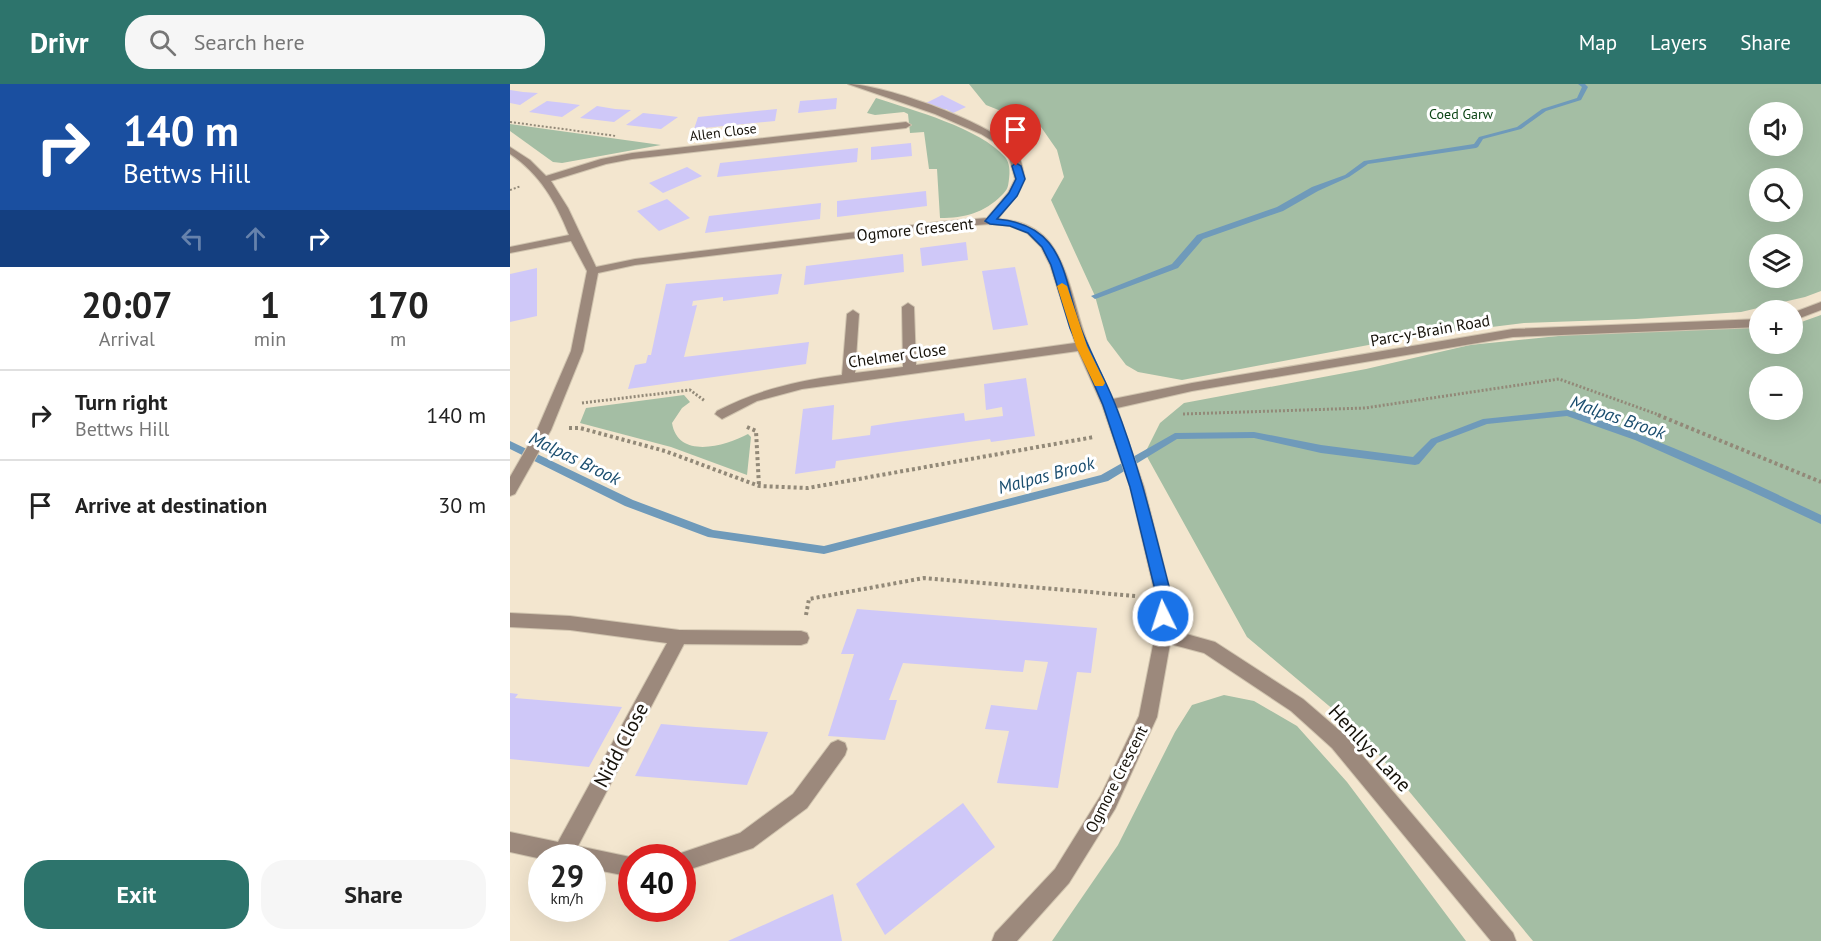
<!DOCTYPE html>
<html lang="en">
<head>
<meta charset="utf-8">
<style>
	body { margin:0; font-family:"PT Sans",sans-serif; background:#f6f6f6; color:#222; height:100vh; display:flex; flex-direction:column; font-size:22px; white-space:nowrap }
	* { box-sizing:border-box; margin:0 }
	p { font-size:20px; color:#767676 }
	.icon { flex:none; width:33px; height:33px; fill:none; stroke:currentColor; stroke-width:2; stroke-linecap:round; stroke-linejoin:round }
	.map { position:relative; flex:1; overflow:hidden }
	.side { display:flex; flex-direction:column; background:#fff; width:510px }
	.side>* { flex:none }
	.banner { background:#1a4fa0; color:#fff; overflow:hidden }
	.controls { position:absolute; left:1239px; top:18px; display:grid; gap:12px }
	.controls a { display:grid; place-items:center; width:54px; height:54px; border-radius:50%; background:#fff; box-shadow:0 6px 24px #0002; font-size:30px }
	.speed { position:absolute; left:18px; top:760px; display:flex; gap:12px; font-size:30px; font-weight:700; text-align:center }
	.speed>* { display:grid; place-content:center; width:78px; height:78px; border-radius:50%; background:#fff; box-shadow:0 6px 24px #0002; line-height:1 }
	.speed small { font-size:15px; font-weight:400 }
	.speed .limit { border:9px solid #d22; background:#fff; color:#111 }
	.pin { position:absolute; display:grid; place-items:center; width:51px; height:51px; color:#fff; margin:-62px -26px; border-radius:50% 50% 50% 0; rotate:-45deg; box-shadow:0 0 6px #0007 }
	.pin .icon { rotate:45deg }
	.me { position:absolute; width:66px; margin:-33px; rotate:356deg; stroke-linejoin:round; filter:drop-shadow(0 0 4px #0008) }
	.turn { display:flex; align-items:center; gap:21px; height:126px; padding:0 24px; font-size:27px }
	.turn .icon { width:78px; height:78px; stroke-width:2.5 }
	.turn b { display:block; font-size:42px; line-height:51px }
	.lanes { display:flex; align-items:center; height:57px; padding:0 24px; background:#0003; justify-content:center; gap:30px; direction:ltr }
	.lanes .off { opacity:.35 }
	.eta { display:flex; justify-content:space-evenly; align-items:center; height:102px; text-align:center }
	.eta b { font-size:36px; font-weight:700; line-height:42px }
	.action { display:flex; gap:12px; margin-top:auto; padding:12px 24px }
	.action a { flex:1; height:69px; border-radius:24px; background:#2d746c; color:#fff; font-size:24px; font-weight:700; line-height:69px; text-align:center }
	.action a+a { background:#f6f6f6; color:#222 }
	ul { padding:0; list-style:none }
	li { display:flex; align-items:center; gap:18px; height:90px; padding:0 24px; border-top:2px solid #e0e0e0 }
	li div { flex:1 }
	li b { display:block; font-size:22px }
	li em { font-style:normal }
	header { display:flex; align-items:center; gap:36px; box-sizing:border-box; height:84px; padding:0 30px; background:#2d746c; color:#fff }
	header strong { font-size:28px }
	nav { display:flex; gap:33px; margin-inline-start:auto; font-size:21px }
	.search { width:420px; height:54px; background:#f6f6f6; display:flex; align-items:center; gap:15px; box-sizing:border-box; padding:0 21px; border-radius:24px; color:#767676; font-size:22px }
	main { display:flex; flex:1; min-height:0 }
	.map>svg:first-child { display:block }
	.green { fill:#a4bea4; fill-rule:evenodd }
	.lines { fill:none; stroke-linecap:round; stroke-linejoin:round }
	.stream { fill:#6f9aba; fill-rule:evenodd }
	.building { fill:#cfc8f8 }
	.minor-casing { stroke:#d0c4af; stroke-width:2 }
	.path-far2 { stroke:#928978; stroke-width:2; stroke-dasharray:2 2; stroke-linecap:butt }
	.path-far1 { stroke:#928978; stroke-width:3; stroke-dasharray:2 2; stroke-linecap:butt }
	.path { stroke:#928978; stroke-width:4; stroke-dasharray:3 3; stroke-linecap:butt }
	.minor { fill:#9c897c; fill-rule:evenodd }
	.route { fill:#1a73e8; stroke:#114b97; stroke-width:1.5 }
	.slow { fill:#f59e0b }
	.labels { text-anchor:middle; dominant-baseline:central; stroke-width:6; stroke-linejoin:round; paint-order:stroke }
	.far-park-label { font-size:14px; fill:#0c4515; stroke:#fff }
	.far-street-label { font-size:14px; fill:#16120a; stroke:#fff }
	.street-label { font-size:16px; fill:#16120a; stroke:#fff }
	.water-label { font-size:18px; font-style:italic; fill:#1b4e6f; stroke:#fff }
	.near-street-label { font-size:20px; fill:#16120a; stroke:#fff }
</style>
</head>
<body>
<header>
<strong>Drivr</strong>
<div class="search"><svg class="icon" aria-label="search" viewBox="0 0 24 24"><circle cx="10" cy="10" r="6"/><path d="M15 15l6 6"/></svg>Search here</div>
<nav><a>Map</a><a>Layers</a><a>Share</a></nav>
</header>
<main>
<section class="side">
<div class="banner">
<div class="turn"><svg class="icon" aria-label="right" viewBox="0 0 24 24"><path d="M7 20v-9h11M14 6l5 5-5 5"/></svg><div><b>140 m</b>Bettws Hill</div></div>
<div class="lanes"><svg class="icon off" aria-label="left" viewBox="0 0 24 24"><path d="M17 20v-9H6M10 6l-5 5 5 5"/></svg><svg class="icon off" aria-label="ahead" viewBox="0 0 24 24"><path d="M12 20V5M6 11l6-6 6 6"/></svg><svg class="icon" aria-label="right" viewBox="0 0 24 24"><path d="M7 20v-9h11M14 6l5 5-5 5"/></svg></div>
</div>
<div class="eta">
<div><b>20:07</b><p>Arrival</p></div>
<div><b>1</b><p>min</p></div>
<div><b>170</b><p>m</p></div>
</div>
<ul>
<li><svg class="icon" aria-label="right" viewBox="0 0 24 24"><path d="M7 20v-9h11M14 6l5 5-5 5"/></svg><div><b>Turn right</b><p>Bettws Hill</p></div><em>140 m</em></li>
<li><svg class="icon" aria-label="arrive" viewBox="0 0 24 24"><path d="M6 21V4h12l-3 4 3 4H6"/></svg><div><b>Arrive at destination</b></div><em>30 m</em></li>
</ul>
<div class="action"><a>Exit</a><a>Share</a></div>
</section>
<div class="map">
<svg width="1311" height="857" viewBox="0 0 1311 857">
	<rect width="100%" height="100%" fill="#f3e6cf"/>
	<g class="green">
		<path d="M459 0H1311V207L1295 213 1231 228 1126 235 1014 239 901 253 672 296 628 288 616 281 597 256 585 212 541 116 554 93 547 66 531 43 476 21ZM1282 28V62H1250V28ZM1282 94V128H1250V94ZM1282 160V194H1250V160Z"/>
		<path d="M366 14C402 26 470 44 495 73 500 79 500 88 499 95 498 103 498 105 492 111 474 129 455 134 430 134L427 85H419L414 48 400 49 398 30 394 28 365 31 357 29Z"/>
		<path d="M0 40 151 61 52 79 43 78 0 47Z"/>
		<path d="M1311 231V857H1023L850 648 737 553 635 369 650 339 674 319 856 285 960 261 1058 251 1249 243 1250 260H1282L1283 241ZM1250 292H1282V326H1250Z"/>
		<path d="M174 311 180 318 172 324 162 339C168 376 216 362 238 350L241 353 237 391 161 363 70 339 76 324Z"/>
		<path d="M714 611 744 617 787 642 837 698 956 857H542L608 761 665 648 682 621Z"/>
	</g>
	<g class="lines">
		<g class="stream">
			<path d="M1068 0H1075L1078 3 1071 16 1036 27 1011 45 973 55 968 63 966 64 858 80 839 93 808 107 773 127 693 155 668 184 588 214 585 215 581 212 662 180 687 151 767 123 802 103 835 91 854 77 964 60 969 53 1007 43 1032 25 1067 14 1072 3Z"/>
			<path d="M1058 326C1145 352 1229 392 1311 431V440L1236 405 1125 356 1057 332 977 340 927 359 909 380 905 381 811 369 744 354 667 355 598 397 314 470 198 453 115 422 0 365V357L123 416 203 446 314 462 591 391 665 349 744 348 811 361 903 373 921 355 973 335Z"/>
		</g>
	</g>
	<g class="building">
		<path d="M0 6 13 8 28 9 10 21 0 19Z"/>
		<path d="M432 11 456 23 443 29 436 25 431 27 414 20Z"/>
		<path d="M327 14 326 25 288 29 290 17Z"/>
		<path d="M37 17 55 19 70 21 52 33 19 28Z"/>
		<path d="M87 22 105 25 121 26 104 38 70 34Z"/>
		<path d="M267 25 265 37 184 45 188 33Z"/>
		<path d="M133 29 152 31 168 33 151 45 116 41Z"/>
		<path d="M401 59 402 72 361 76V63Z"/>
		<path d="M348 64 347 78 207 93 210 79Z"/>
		<path d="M177 83 192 92 153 109 139 99Z"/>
		<path d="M416 107 417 122 327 133V117Z"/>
		<path d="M157 115 180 134 149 147 127 127Z"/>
		<path d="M311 119 310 135 195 149 199 132Z"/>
		<path d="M456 158 458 176 412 182 410 164Z"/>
		<path d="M393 170 394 188 294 201 296 182Z"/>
		<path d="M505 183 518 241 483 246 472 187Z"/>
		<path d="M27 184V232L0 238V190Z"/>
		<path d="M272 190 268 210 213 217V213L183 217 182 222 187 221 174 273 299 258 296 280 118 305 125 281 136 279 138 271H141L156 200Z"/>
		<path d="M516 294 525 352 481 358 480 355 326 377 325 384 285 390 293 325 324 321 322 356 360 351 361 342 387 338 454 329 455 337 493 332 492 323 476 326 474 300Z"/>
		<path d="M347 525 587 544 581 589 567 588 548 704 487 699 499 647 475 645 481 621 527 626 538 578 515 576 513 588 393 579 379 616H387L375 656 318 652 344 570H331Z"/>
		<path d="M0 609 8 610 5 614 112 623 79 683 0 675Z"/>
		<path d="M151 640 186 643 258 648 237 701 125 692Z"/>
		<path d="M453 719 485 763 375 851 346 800Z"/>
		<path d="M323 810 332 857H218L269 834Z"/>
	</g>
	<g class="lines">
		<defs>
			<g id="minor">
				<path d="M338 0C372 0 488 40 507 69 512 76 513 86 515 95L508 110 488 135C508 136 528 143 541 160 560 186 566 230 578 260 585 279 595 297 603 315L682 299 1003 245 1250 235V243L1003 253 682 307 607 324 634 403 662 514V546L705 558 793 615 836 652 1003 849 1006 857H981L822 664 781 627 694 569 660 560 647 633 605 725 559 799 507 857H482L485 849 545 785 591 711 629 632 645 551 646 514 620 403 592 321 568 267 292 305 247 317 212 335 205 330 207 327C248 306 286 297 332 291L337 230 343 226 349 230 345 289 393 283 392 223 398 219 404 223 406 281 565 259 540 181 531 163 517 149 500 142 480 140 428 144 125 181 88 189 73 267 41 346 5 410 0 412V393L27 346 61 267 77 187 61 157 0 169V163L59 151C46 118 30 90 0 70V63L20 76 36 92 91 75 122 69 396 38 401 41 396 44 122 75 96 80 41 97 58 124 86 183 125 175 428 138 477 134 498 109 505 95 498 70 489 61 471 50 425 30Z"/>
				<path d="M1311 218V226L1282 237V229Z"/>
				<path d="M0 529 60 532 169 546 291 547 297 549 299 554 297 559 291 561 174 560 68 762 125 774H122V793L82 785V774L32 775 0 768V748L48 758 157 559 60 546 0 543Z"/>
				<path d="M328 656 335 659 337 665 335 671 297 724 243 764 172 788V774H164L165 771 230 749 283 710 321 659Z"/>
			</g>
		</defs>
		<use href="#minor" class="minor-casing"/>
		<g class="path-far2">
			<path d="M0 38 106 52"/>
			<path d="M0 106 11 102"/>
		</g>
		<g class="path-far1">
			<path d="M72 319 180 306 195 317"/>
			<path d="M673 330 855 324 1049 295 1152 332"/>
		</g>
		<g class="path">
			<path d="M1148 331 1311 398"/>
			<path d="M237 343 246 347 249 402"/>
			<path d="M59 344H70L155 367 249 402 298 404 584 353"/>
			<path d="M296 531 299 515 414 494 626 512"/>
		</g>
		<use href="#minor" class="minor"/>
	</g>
	<path class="route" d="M506 79 511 82 515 95 507 112 487 135C507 137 526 143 539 159 558 182 560 218 571 245 581 270 595 295 605 320 630 383 645 449 662 514L659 537 653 539 648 537 646 532 647 514 620 403 593 321 560 244 541 181 532 163 518 149 500 142 480 140 475 137 499 109 506 95 502 82Z"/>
	<path class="slow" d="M552 199 557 202 577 262 595 299 593 302H585L566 262 547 202Z"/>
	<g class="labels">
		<g class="far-park-label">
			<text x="951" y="30">Coed Garw</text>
		</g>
		<g class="far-street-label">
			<text transform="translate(213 48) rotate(-7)">Allen Close</text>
		</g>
		<g class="street-label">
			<text transform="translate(405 145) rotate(-6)">Ogmore Crescent</text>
			<text transform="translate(920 246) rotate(-10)">Parc-y-Brain Road</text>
			<text transform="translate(387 271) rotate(-8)">Chelmer Close</text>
			<text transform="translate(606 695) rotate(-63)">Ogmore Crescent</text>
		</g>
		<g class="water-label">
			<text transform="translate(1108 333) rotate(19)">Malpas Brook</text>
			<text transform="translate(65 374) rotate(26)">Malpas Brook</text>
			<text transform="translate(536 391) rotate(-15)">Malpas Brook</text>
		</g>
		<g class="near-street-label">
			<text transform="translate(111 661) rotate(-62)">Nidd Close</text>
			<text transform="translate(860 664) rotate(47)">Henllys Lane</text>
		</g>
	</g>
</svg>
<div class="controls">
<a><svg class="icon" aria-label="sound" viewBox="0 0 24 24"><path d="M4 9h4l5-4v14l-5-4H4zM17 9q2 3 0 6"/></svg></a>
<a><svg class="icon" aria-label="search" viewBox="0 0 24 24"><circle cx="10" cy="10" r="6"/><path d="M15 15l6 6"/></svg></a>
<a><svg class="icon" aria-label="layers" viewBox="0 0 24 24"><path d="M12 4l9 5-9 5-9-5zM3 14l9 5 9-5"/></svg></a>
<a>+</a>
<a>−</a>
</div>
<div class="speed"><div>29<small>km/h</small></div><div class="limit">40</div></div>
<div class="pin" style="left:506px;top:82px;background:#d93025"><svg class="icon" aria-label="arrive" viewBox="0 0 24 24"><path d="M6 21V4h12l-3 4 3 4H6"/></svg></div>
<svg class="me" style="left:653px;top:532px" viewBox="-20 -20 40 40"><circle r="17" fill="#1a73e8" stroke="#fff" stroke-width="3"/><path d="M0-11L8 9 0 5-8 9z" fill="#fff"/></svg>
</div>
</main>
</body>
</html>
